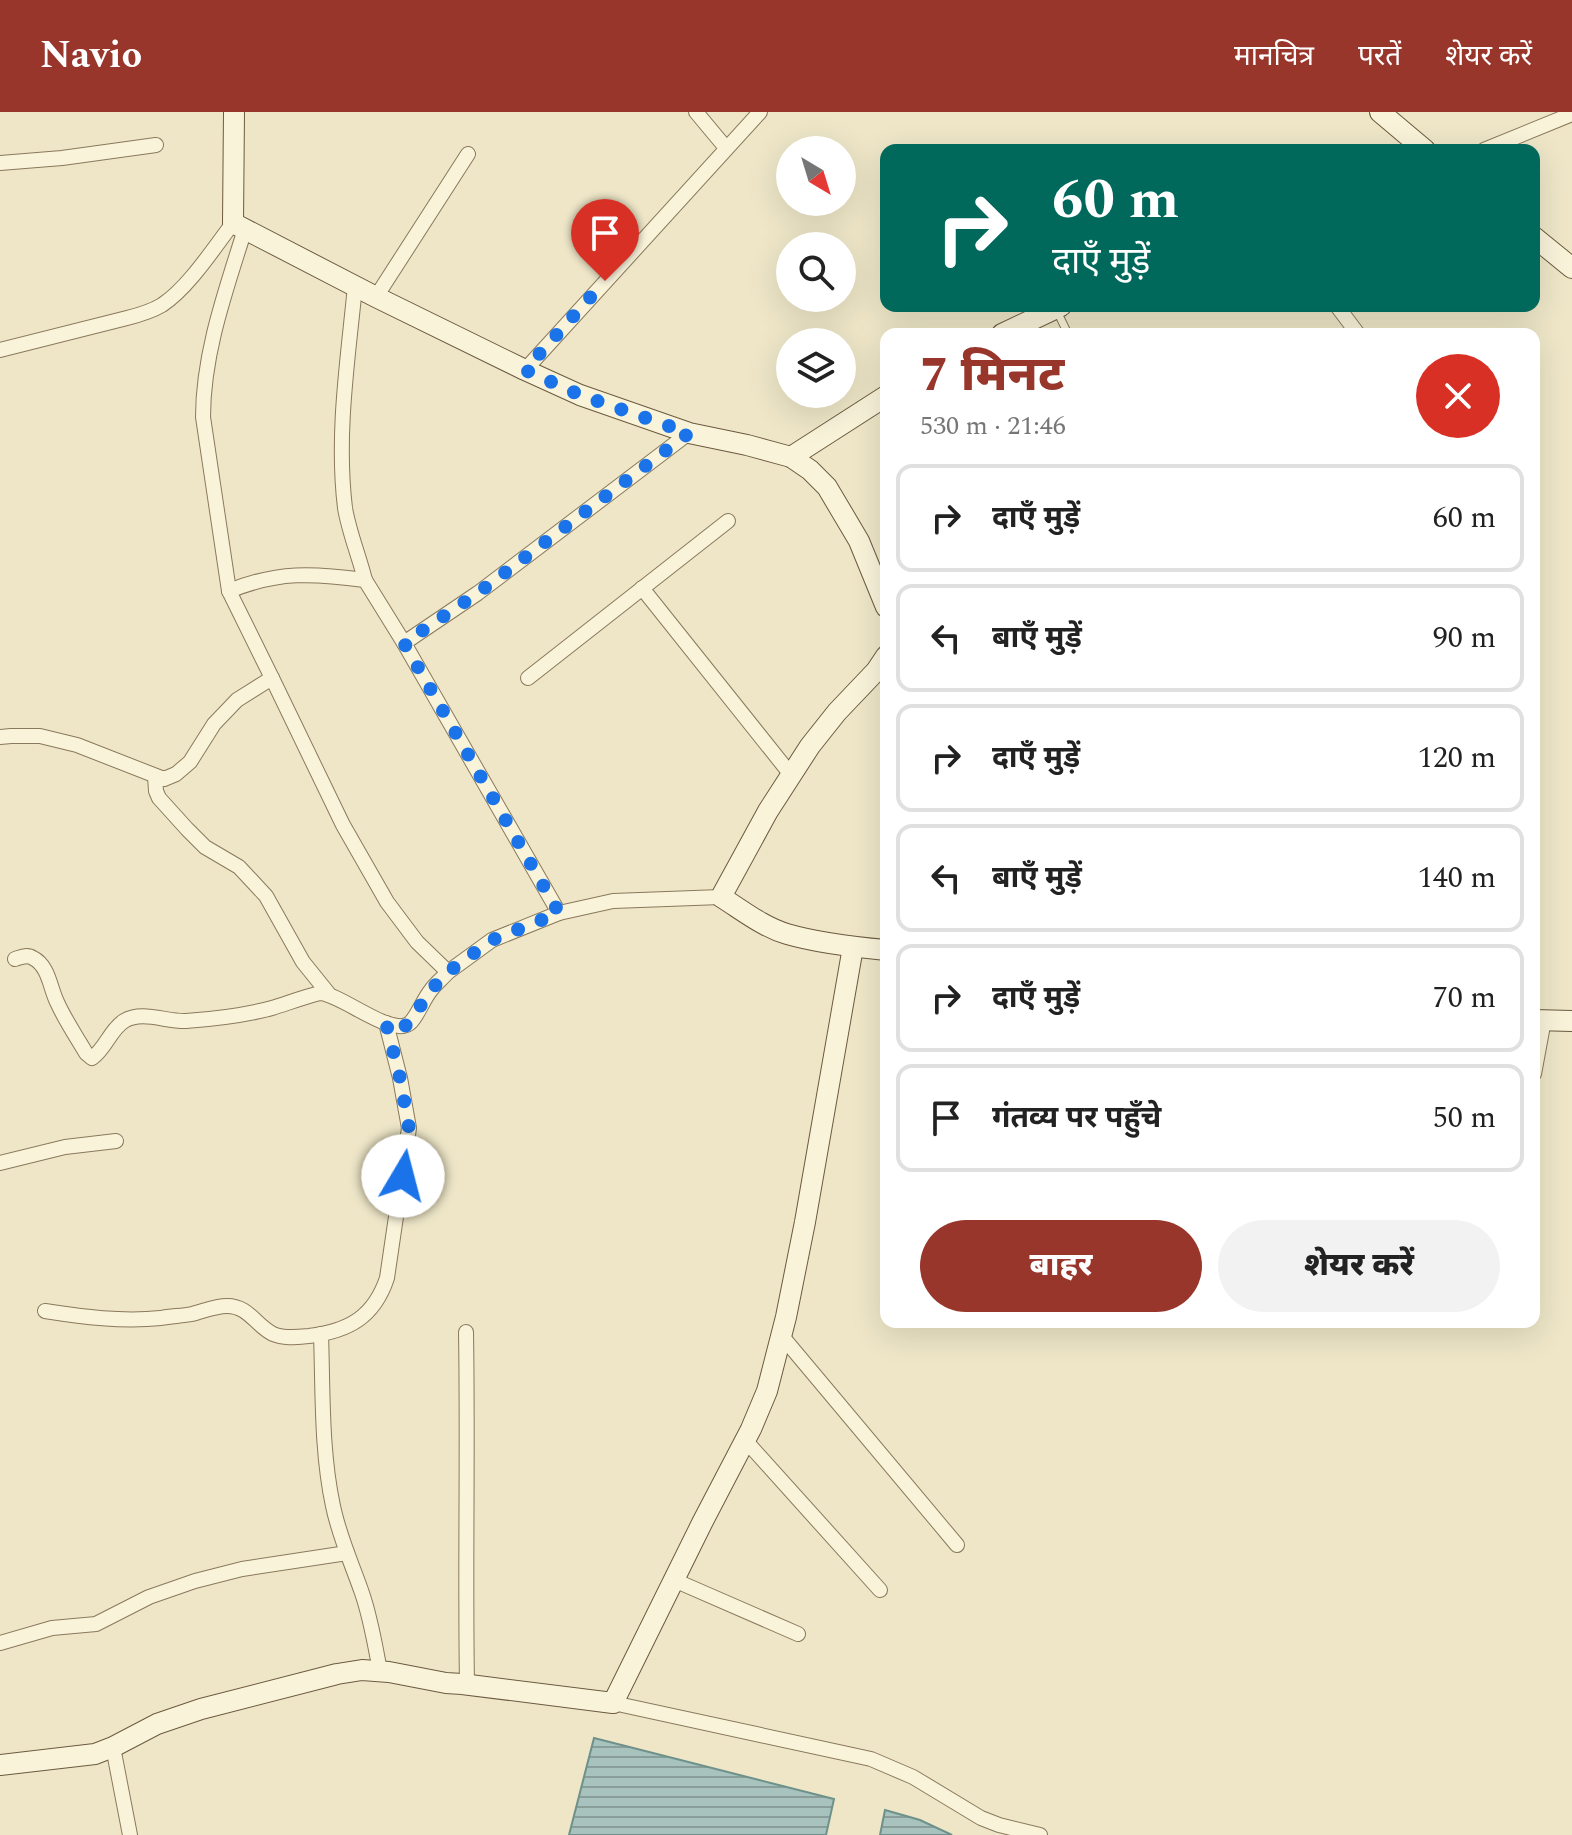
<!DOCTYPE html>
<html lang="hi">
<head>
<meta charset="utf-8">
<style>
	body { margin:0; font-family:Spectral,"Noto Sans Devanagari",serif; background:#f2f2f2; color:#222; height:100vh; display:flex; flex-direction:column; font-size:30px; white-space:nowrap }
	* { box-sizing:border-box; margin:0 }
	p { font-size:26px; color:#767676 }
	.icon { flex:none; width:44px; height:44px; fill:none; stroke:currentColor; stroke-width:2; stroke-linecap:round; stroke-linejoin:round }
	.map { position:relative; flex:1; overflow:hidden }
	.side { position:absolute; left:880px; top:216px; width:660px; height:1000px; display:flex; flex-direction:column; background:#fff; border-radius:16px; box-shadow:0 8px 32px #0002 }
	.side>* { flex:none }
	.banner { position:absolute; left:880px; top:32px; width:660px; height:168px; border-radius:16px; box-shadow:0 8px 32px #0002; background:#00695c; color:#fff; overflow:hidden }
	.needle { width:52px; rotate:142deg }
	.fabs { position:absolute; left:776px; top:24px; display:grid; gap:16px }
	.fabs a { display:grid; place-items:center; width:80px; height:80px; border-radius:50%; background:#fff; box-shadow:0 8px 32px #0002; font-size:40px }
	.pin { position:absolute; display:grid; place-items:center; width:68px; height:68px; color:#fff; margin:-82px -34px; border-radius:50% 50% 50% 0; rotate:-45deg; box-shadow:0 0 8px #0007 }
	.pin .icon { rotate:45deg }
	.me { position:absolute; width:88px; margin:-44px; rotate:8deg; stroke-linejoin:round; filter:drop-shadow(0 0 6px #0008) }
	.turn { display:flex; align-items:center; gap:28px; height:168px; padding:0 40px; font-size:36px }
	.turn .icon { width:104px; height:104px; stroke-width:2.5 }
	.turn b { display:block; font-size:56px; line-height:68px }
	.round { display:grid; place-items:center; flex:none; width:84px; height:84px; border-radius:42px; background:#f2f2f2 }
	.head { display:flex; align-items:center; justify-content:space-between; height:136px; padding:0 40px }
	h1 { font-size:48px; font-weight:800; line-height:60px; color:#98362c }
	.primary-button { display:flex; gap:16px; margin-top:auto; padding:16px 40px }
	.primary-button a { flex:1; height:92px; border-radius:48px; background:#98362c; color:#fff; font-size:32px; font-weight:800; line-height:92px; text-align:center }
	.primary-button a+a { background:#f2f2f2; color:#222 }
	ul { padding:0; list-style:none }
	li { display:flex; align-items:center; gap:24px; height:108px; margin:0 16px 12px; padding:0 24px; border:4px solid #e0e0e0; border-radius:16px }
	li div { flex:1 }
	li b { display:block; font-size:30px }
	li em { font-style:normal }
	header { display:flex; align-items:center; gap:48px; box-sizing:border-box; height:112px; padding:0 40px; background:#98362c; color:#fff }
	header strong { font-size:38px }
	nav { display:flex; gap:44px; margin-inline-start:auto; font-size:28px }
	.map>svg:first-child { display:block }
	.water { fill:url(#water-rules); stroke:#6e918b; stroke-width:2 }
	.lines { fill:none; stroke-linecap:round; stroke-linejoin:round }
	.lane-casing { stroke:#8a795c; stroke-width:9 }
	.street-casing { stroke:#8a795c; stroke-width:16 }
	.secondary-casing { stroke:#6c5a3f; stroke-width:22 }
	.lane { stroke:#f9f3da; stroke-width:7 }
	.street { stroke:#f9f3da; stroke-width:14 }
	.secondary { stroke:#f9f3da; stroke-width:20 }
	.route { stroke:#1a73e8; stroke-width:14; stroke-dasharray:0 25.2 }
</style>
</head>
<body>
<header>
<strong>Navio</strong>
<nav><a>मानचित्र</a><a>परतें</a><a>शेयर करें</a></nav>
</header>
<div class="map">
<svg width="1572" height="1723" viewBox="0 0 1572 1723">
	<defs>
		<pattern id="water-rules" width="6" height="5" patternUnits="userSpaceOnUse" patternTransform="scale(2)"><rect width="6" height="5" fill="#a8c2bd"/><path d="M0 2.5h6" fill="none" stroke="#8a9e99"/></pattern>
	</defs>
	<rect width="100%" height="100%" fill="#eee6c7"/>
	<g class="water">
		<path d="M594 1626 834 1687 826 1723H569Z"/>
		<path d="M885 1698 920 1708 952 1723H880Z"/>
	</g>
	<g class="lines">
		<defs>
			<path id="lane" d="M1057 199 1068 222"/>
			<g id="street">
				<path d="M696 0 726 36"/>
				<path d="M1484 38 1572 2"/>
				<path d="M0 51 62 46 156 33"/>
				<path d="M355 174C348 247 336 322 345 396 349 420 359 444 365 468"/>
				<path d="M376 185 468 42"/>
				<path d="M1337 194 1358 222"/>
				<path d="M0 238 127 206C139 203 152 199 162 193 188 176 214 136 233 111"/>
				<path d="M525 258 760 0"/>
				<path d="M642 476 792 664"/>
				<path d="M229 479 203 305C203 241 226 178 245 117"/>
				<path d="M404 531 559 801"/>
				<path d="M272 566 343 713 387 790 417 830 448 860 492 828 559 801 613 789 721 785"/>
				<path d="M528 566 728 409"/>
				<path d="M0 625 11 624H40L77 633 164 667 176 662 190 650 214 612 237 588 272 566 229 479C278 459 313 461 365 468L404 531 478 481 689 321"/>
				<path d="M155 664 156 679 159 686 187 717 205 735 239 755 266 784 303 850 328 881"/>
				<path d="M15 847C21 845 27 842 33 846 49 854 50 876 57 890 65 908 76 924 86 941L92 946C106 936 110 918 124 909 142 898 167 910 186 909 213 907 246 903 272 896 288 891 304 885 320 881 342 882 394 928 411 910 419 901 423 888 431 878 436 871 443 866 448 860"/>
				<path d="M1534 962 1544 908"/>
				<path d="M0 1051 65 1035 116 1029"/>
				<path d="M45 1199C83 1205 122 1210 161 1206 171 1204 182 1204 192 1202 204 1199 215 1194 227 1194 249 1194 255 1213 273 1222 284 1227 298 1225 309 1224 349 1219 374 1205 387 1166L409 1016 400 966 386 911"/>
				<path d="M466 1220C468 1337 465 1455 467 1572"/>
				<path d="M321 1222C323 1279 321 1338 333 1394 339 1424 352 1452 362 1481 371 1507 375 1533 380 1559"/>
				<path d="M781 1223 957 1433"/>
				<path d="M745 1328 880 1478"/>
				<path d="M674 1468 798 1522"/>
				<path d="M0 1531 52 1516 96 1512 149 1485 195 1469 242 1457 347 1441"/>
				<path d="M613 1591 871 1647 913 1665 981 1706 999 1713 1040 1723"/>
				<path d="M113 1635 130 1723"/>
			</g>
			<g id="secondary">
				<path d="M234 0 233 111 376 185 525 258 580 283 689 321 747 333 791 345 810 358 827 375 859 429 886 495"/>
				<path d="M1380 0 1425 38"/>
				<path d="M1534 125 1572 156"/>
				<path d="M1002 222 1061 194"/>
				<path d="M791 345 886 284"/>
				<path d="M886 544 876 559 837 600 810 634 768 699 721 785C742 798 763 815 787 822 818 831 853 835 886 838"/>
				<path d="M1534 908 1572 909"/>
				<path d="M0 1653 95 1642 113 1635 157 1612 201 1597 337 1562 362 1558 389 1560 446 1571 462 1572 613 1591 702 1411 751 1317 767 1279 786 1205 805 1110 853 835"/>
			</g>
		</defs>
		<use href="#lane" class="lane-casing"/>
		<use href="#street" class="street-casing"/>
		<use href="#secondary" class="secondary-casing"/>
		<use href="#lane" class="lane"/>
		<use href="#street" class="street"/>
		<use href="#secondary" class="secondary"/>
	</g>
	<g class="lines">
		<path class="route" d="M403 1064 409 1016 400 966 386 911 399 915 405 914 410 910 430 879 448 860 492 828 559 801 404 531 478 481 689 321 580 283 525 258 605 169"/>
	</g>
</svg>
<div class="fabs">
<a><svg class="needle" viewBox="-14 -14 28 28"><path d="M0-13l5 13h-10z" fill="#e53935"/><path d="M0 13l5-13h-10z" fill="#767676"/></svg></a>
<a><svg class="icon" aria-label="search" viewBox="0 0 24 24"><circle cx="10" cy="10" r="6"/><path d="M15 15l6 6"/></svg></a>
<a><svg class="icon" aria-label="layers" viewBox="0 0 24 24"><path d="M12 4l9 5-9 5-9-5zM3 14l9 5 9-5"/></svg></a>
</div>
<div class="pin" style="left:605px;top:169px;background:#d93025"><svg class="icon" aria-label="arrive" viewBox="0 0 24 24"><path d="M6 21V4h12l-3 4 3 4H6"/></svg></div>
<svg class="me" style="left:403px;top:1064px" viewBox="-20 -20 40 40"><circle r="19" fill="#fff"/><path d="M0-13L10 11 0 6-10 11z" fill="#1a73e8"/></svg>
<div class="banner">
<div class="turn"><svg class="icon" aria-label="right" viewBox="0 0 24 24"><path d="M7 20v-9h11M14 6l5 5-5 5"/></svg><div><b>60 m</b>दाएँ मुड़ें</div></div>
</div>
<section class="side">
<div class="head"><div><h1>7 मिनट</h1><p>530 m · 21:46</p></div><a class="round" style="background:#d93025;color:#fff"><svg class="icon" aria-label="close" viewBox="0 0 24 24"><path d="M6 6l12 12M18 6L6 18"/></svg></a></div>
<ul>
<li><svg class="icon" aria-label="right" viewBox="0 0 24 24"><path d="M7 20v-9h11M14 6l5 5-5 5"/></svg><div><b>दाएँ मुड़ें</b></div><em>60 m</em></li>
<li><svg class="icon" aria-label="left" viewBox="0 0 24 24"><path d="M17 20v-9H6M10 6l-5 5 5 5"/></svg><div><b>बाएँ मुड़ें</b></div><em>90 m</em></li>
<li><svg class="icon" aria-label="right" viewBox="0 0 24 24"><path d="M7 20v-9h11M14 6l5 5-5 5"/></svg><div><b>दाएँ मुड़ें</b></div><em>120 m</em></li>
<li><svg class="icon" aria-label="left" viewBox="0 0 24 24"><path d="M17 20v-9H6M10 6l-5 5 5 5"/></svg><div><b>बाएँ मुड़ें</b></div><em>140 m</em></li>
<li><svg class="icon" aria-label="right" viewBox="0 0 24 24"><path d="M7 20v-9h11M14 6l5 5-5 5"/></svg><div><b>दाएँ मुड़ें</b></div><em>70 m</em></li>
<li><svg class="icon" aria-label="arrive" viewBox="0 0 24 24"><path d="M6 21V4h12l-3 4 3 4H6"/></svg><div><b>गंतव्य पर पहुँचे</b></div><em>50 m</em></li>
</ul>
<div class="primary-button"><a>बाहर</a><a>शेयर करें</a></div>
</section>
</div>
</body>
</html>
